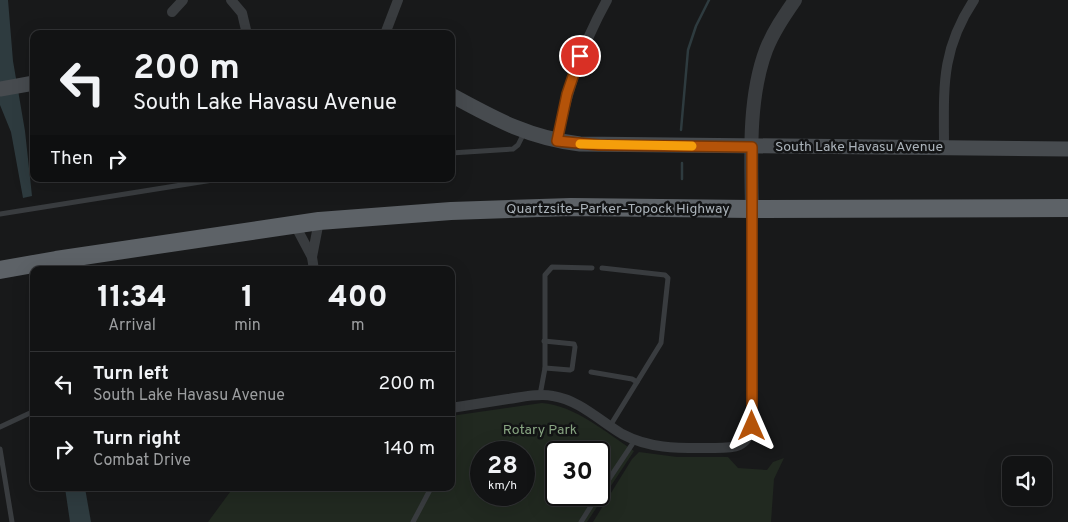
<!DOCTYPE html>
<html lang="en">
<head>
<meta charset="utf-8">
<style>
	body { margin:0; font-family:Overpass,sans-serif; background:#1b1c1d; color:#f1f3f6; height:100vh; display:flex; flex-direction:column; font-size:19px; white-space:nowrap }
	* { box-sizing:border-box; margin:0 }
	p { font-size:16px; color:#9c9ea0 }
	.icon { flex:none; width:28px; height:28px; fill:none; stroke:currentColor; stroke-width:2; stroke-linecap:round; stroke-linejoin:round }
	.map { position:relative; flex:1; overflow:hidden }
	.details { position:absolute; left:30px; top:266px; width:425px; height:225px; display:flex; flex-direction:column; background:#121314; border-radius:10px; box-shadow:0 5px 20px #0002,0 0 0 1px #313234 }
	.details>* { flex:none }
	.top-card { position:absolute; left:30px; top:30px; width:425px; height:152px; border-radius:10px; box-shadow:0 5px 20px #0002,0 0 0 1px #313234; background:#121314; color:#f1f3f6; overflow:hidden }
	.tools { position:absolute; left:1002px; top:456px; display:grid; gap:10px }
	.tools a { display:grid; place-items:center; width:50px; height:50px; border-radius:10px; background:#121314; box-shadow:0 5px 20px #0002,0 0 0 1px #313234; font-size:25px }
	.speed { position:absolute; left:470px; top:441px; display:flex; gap:10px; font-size:25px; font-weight:700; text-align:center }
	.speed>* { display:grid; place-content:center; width:65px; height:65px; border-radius:50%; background:#121314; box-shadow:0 5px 20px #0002,0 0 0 1px #313234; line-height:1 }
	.speed small { font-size:12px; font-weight:400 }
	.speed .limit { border:2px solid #111; border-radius:8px; background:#fff; color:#111 }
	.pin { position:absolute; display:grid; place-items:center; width:42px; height:42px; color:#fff; margin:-21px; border:2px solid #fff; border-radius:50%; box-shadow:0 1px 5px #0007 }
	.me { position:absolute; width:55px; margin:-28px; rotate:0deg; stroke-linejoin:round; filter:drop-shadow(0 0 4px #0008) }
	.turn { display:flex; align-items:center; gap:18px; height:105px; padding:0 20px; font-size:22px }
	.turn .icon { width:65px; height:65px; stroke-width:2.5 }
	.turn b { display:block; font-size:35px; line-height:42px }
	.then { display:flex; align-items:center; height:48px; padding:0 20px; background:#0003; gap:10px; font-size:19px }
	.eta { display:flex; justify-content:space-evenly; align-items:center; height:85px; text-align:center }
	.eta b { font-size:30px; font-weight:800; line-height:35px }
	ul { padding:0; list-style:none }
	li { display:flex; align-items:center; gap:15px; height:65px; padding:0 20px; border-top:1px solid #313234 }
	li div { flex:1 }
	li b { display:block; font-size:19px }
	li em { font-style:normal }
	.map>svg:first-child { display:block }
	.green { fill:#212920; fill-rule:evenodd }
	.water { fill:#2e3b3f }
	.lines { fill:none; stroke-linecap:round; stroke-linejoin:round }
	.stream { stroke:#2e3b3f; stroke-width:2.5 }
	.service { stroke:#393c3f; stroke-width:5 }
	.minor { stroke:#393c3f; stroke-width:10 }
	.tertiary { stroke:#393c3f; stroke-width:14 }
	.secondary { stroke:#474b4f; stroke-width:15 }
	.trunk { stroke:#5d6267; stroke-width:18 }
	.route-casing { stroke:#753606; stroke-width:12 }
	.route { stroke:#b45309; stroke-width:9 }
	.slow { stroke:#f59e0b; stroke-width:9 }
	.labels { text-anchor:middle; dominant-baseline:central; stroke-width:5; stroke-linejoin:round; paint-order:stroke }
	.street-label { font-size:14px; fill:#abb3ba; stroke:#131415 }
	.park-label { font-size:14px; fill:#88a582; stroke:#131415 }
</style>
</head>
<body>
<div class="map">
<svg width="1068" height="522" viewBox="0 0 1068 522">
	<rect width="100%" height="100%" fill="#18191a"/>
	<g class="green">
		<path d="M542 403C574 405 607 433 634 451L587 522H208L233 488H451V416ZM481 452H524V495H481ZM556 452H599V495H556Z"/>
		<path d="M639 452 677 457H728L738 468 767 470 773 462 784 458 774 479 771 522H593L632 459Z"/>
	</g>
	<g class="water">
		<path d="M0 0H8L13 61 25 131 32 196 23 198 11 132 0 105Z"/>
		<path d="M65 488H85L91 522H70Z"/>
	</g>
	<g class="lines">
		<g class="stream">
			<path d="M681 130 688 50 696 26 709 0"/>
			<path d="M682 179V163"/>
		</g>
		<g class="service">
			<path d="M451 153 513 149 518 145 524 133"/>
			<path d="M0 214 219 179"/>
			<path d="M602 268 665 275 668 278 661 343 610 426"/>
			<path d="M544 341 574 344 575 347 572 369 570 370 545 368"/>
			<path d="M591 372 632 379 637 382"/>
			<path d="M540 395 545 368V275L552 267 592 268"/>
			<path d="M0 427 30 413"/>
			<path d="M0 449 12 522"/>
			<path d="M599 494 635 440"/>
			<path d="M413 522 431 488"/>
			<path d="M581 522 598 495"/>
		</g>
		<g class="minor">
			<path d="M231 0 242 13 247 34"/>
			<path d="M172 12 183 0"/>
			<path d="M385 34 398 0"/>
			<path d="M557 141C568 88 581 47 607 0"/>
			<path d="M944 148C944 89 940 51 974 0"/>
			<path d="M295 225 312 257"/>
			<path d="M314 270 312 257 319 221"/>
			<path d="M451 408C470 405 489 402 508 399 523 397 538 393 553 396 579 400 600 421 622 434 652 450 683 448 715 448 734 448 748 448 752 425V209"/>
		</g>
		<path class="tertiary" d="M752 209C751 158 748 98 766 50 773 32 784 16 795 0"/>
		<g class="secondary">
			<path d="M0 89 34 83"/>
			<path d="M451 95C495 119 529 138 580 144L1068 149"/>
		</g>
		<path class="trunk" d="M0 270 56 260 319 221 451 211 571 207 752 209 1068 208"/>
	</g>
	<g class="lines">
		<defs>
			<path id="route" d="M580 56 567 94 557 141 599 145 752 147V426"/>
		</defs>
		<use href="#route" class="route-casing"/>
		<use href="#route" class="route"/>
		<path class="slow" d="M580 144 692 146"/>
	</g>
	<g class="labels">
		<g class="street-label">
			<text x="859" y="147">South Lake Havasu Avenue</text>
			<text x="618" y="209">Quartzsite–Parker–Topock Highway</text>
		</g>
		<g class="park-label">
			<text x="540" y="430">Rotary Park</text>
		</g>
	</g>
</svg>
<div class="tools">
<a><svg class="icon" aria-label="sound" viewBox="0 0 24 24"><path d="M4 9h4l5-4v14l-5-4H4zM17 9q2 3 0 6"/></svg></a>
</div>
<div class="speed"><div>28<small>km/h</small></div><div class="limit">30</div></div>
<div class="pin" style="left:580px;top:56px;background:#d93025"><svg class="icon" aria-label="arrive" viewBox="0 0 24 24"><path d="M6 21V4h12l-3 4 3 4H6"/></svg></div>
<svg class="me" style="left:752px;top:426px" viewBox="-20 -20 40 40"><path d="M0-17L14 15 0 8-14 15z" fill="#b45309" stroke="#fff" stroke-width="4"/></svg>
<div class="top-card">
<div class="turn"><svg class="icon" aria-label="left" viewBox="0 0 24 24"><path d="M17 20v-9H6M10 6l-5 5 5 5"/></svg><div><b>200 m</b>South Lake Havasu Avenue</div></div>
<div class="then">Then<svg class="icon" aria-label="right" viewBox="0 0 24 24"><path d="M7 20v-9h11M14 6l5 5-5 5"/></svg></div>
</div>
<section class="details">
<div class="eta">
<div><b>11:34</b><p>Arrival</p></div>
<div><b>1</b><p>min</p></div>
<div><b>400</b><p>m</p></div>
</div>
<ul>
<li><svg class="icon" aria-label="left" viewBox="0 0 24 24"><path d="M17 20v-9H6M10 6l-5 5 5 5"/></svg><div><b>Turn left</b><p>South Lake Havasu Avenue</p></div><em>200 m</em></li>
<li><svg class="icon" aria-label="right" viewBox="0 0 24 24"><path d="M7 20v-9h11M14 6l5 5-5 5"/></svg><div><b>Turn right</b><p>Combat Drive</p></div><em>140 m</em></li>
</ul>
</section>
</div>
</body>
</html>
